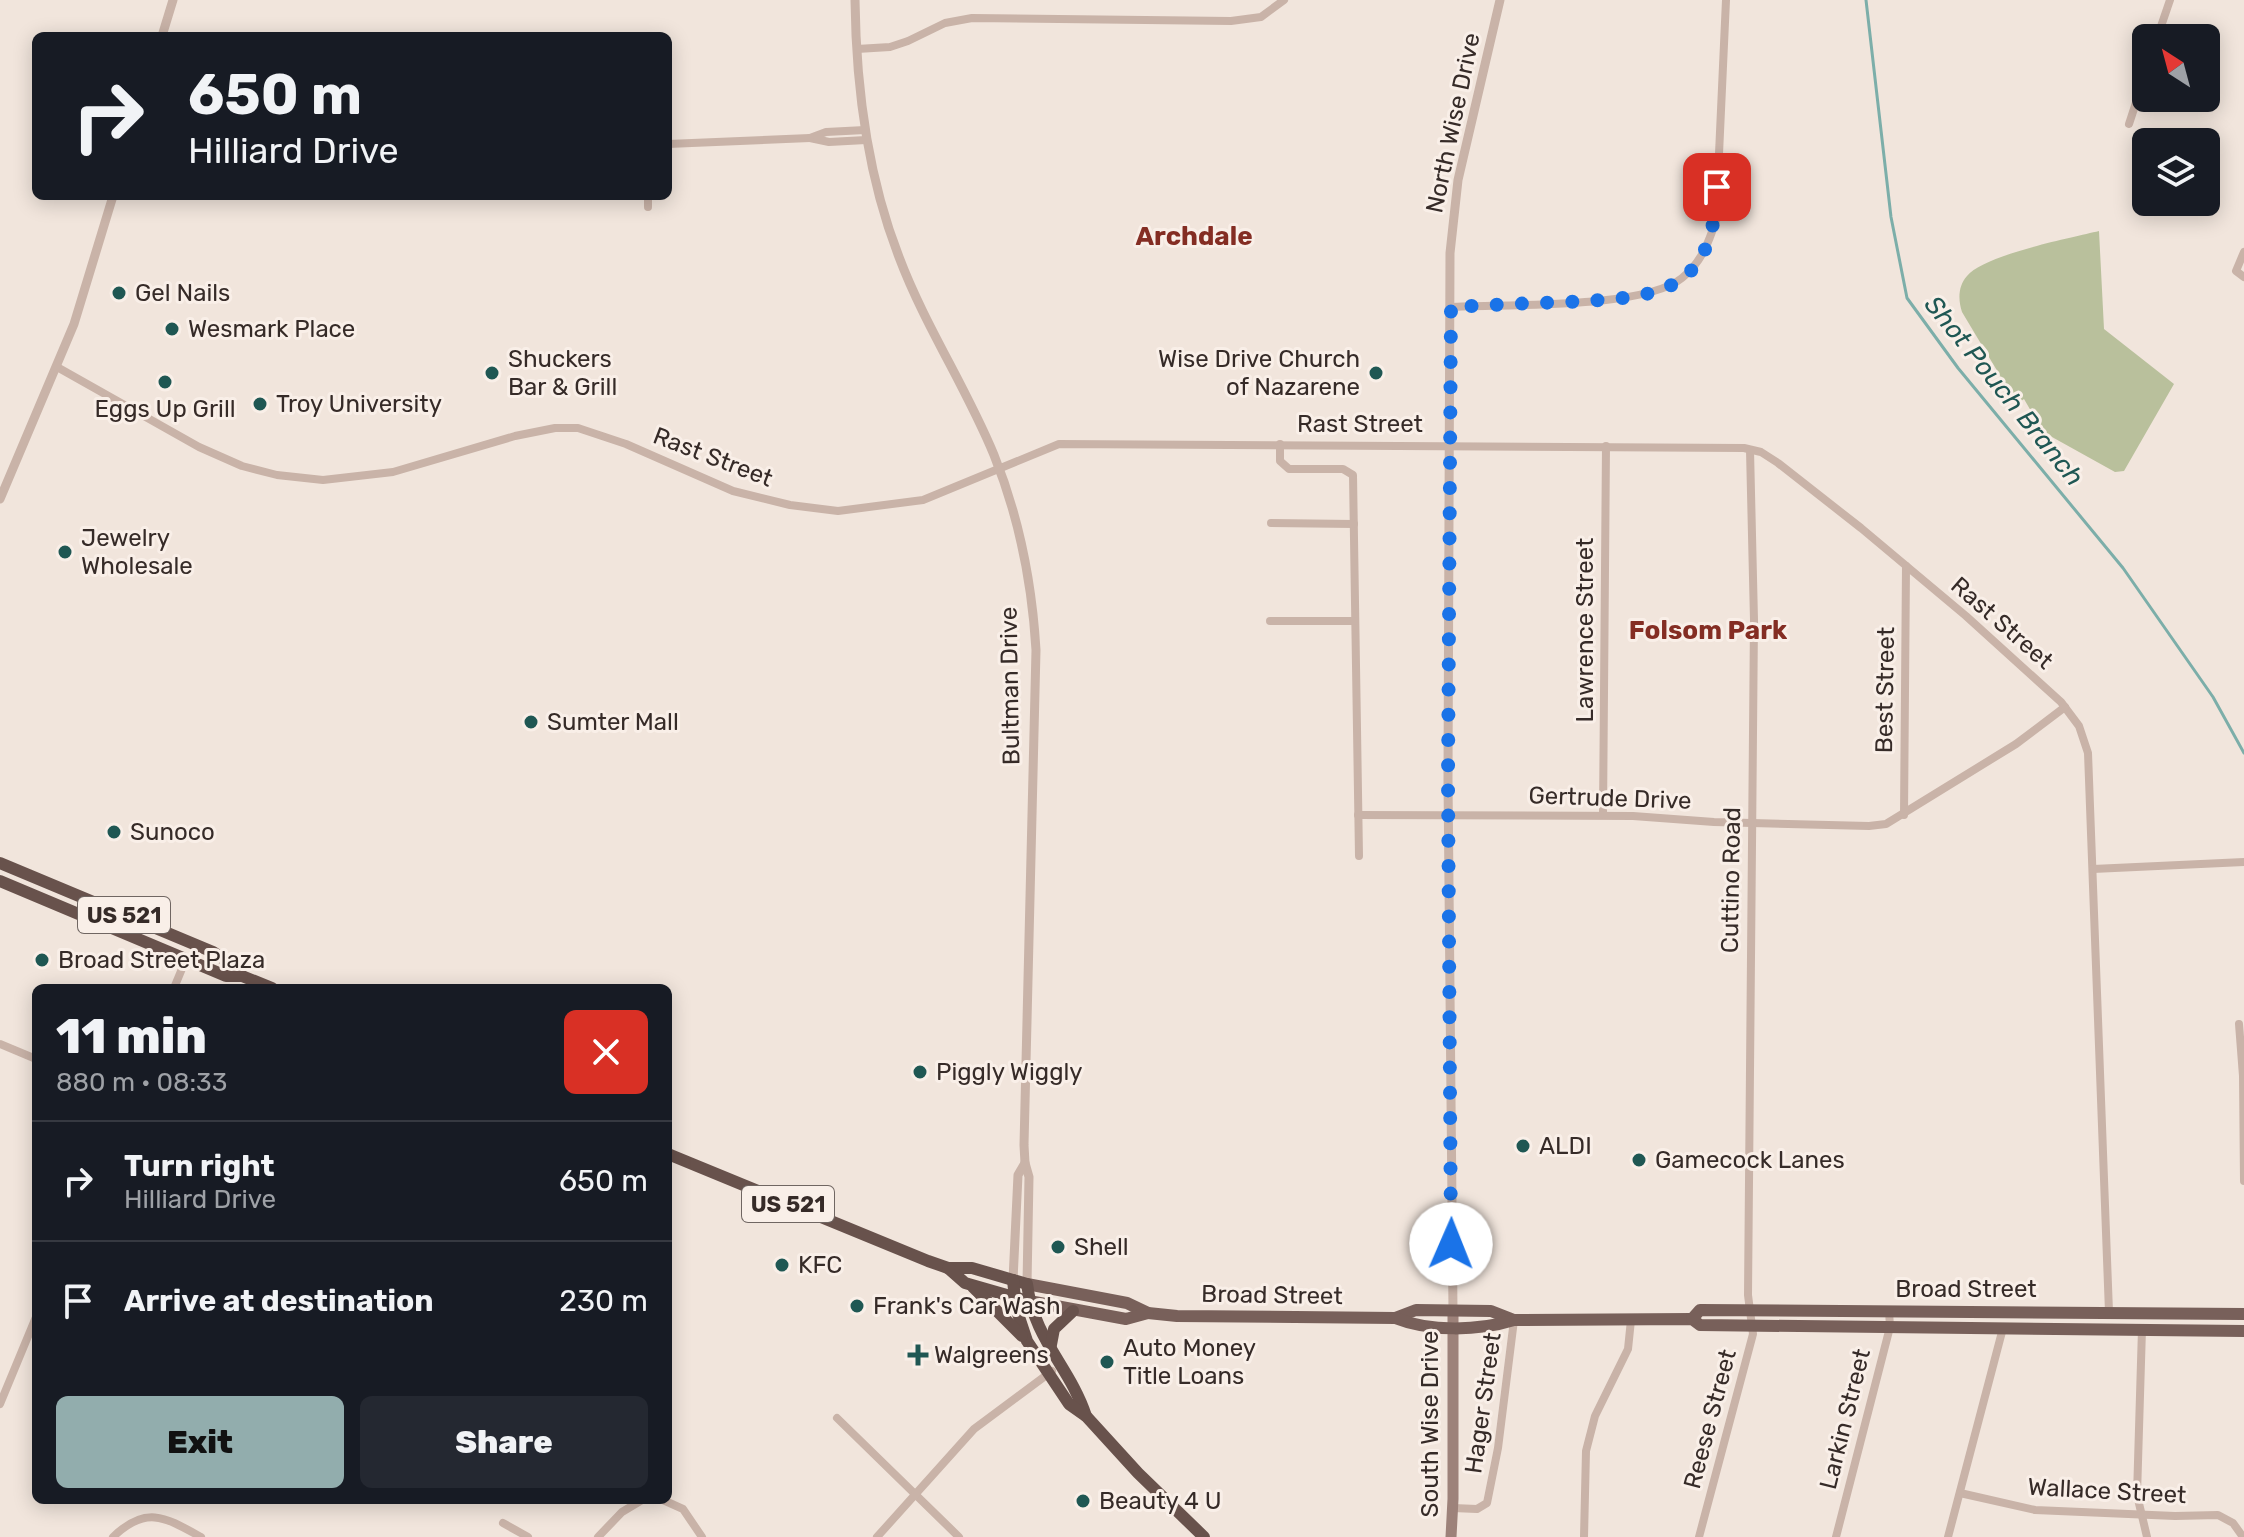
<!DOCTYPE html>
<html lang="en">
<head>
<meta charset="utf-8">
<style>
	body { margin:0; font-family:Rubik,sans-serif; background:#242831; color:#f1f3f6; height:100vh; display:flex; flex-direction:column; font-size:30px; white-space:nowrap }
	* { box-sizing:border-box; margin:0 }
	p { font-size:26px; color:#9ea1a6 }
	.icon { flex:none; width:44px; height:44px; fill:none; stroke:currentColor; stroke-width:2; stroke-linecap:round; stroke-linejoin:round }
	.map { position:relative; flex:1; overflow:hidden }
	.details { position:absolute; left:32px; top:984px; width:640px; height:520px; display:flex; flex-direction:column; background:#171b24; border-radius:12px; box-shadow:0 4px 20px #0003 }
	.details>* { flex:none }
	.guide { position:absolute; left:32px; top:32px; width:640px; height:168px; border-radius:12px; box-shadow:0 4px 20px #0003; background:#171b24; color:#f1f3f6; overflow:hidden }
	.needle { width:52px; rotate:324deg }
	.fabs { position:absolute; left:2132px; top:24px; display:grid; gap:16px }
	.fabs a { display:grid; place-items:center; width:88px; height:88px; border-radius:12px; background:#171b24; box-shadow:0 4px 20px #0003; font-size:40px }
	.pin { position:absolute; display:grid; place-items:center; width:68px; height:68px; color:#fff; margin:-34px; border-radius:16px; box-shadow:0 4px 12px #0006 }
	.me { position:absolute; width:88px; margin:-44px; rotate:1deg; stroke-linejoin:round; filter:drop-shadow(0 0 6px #0008) }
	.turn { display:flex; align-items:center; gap:28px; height:168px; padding:0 24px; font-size:36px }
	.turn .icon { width:104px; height:104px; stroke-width:2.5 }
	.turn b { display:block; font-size:56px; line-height:68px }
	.round { display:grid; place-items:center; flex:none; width:84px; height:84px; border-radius:12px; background:#242831 }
	.headline { display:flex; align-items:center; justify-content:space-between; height:136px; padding:0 24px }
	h1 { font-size:48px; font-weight:800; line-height:60px }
	.primary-button { display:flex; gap:16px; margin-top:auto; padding:16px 24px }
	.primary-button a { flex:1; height:92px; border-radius:12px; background:#92adad; color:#111; font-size:32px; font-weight:800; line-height:92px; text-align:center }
	.primary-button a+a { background:#242831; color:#f1f3f6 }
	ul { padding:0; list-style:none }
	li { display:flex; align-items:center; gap:24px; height:120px; padding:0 24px; border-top:2px solid #363941 }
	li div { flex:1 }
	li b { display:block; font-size:30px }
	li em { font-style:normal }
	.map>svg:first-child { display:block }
	.green { fill:#b9c09c }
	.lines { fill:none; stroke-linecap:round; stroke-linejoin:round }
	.stream { stroke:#7caea9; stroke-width:3 }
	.minor { stroke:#c9b3a8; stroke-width:8 }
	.tertiary { stroke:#c9b3a8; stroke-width:9 }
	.secondary { stroke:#9d827a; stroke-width:11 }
	.primary { stroke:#78605a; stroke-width:12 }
	.trunk { stroke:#68524c; stroke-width:12 }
	.route { stroke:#1a73e8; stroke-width:14; stroke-dasharray:0 25.2 }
	.poi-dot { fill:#1f5753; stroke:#f9efe8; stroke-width:3 }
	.labels { text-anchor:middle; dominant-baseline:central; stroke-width:6; stroke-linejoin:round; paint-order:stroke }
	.shield { fill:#f9efe8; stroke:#706662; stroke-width:2 }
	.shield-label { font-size:22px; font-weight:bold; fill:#362b28 }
	.street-label { font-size:24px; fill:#362b28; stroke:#f9efe8 }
	.poi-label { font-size:24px; fill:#362b28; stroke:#f9efe8; text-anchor:start }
	.neighbourhood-label { font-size:26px; font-weight:bold; fill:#842d23; stroke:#f9efe8 }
	.water-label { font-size:26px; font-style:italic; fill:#1f5753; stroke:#f9efe8 }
</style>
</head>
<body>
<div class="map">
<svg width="2244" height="1537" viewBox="0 0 2244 1537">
	<rect width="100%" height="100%" fill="#f1e5dc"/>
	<path class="green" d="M2099 231 2104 329 2174 384 2124 471 2115 472 2043 432 2024 399 2017 404 1962 312C1958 300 1958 286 1967 276 1984 255 2070 238 2099 231Z"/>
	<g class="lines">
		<path class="stream" d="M1866 0 1891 217 1907 298 1958 368 2123 568 2213 697 2244 753"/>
		<g class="minor">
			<path d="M2157 38 2170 0"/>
			<path d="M857 49 890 47 908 41 945 23 972 18 1231 21 1261 17 1284 0"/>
			<path d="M2129 124 2146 72"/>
			<path d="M865 130 826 132 810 138 829 142 866 140"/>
			<path d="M668 144 810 138"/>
			<path d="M648 196V207"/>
			<path d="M2244 252 2236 271 2244 277"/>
			<path d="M1451 307C1504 304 1644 309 1682 278 1701 263 1709 242 1716 220L1726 0"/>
			<path d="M57 367 199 447 242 466 277 475 323 480 393 472 515 436 555 428H578L626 444 733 491 790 505 838 511 923 500 1059 444 1744 448 1761 452 1778 463 1861 528 1966 616 2061 702 2079 726 2088 753 2109 1312"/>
			<path d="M1280 444V461L1289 469H1343L1353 475 1359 856"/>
			<path d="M1271 523 1354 524"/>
			<path d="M1270 621H1354"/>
			<path d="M1358 815 1633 816 1714 822 1869 826 1886 824 2016 744 2065 707"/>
			<path d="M1603 815 1606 446"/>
			<path d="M1904 815 1906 566"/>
			<path d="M2093 869 2244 862"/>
			<path d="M174 988 186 959"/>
			<path d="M2239 1024 2243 1076 2244 1181"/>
			<path d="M0 1044 36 1059"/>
			<path d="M2142 1329 2137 1495 2147 1537"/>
			<path d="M0 1404 36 1317"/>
			<path d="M837 1418 959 1537"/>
			<path d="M1960 1493 2035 1510 2175 1516 2218 1515 2233 1523 2243 1537"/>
			<path d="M663 1500 683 1509 702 1537"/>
			<path d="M1453 1508 1477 1509 1487 1503 1498 1448 1514 1320"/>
			<path d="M503 1523 528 1537"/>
			<path d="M113 1537C146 1505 165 1517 201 1537"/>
			<path d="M598 1537 622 1512 642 1500"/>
			<path d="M877 1537 974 1429 1052 1371"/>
			<path d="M1584 1537 1586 1451 1595 1416 1628 1349 1631 1320"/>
			<path d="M1699 1537 1753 1334 1748 1295 1754 620 1750 450"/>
			<path d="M1836 1537 1890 1327 1889 1311"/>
			<path d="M1948 1537 2003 1328"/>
		</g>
		<g class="tertiary">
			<path d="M855 0C856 87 867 175 899 257 925 326 966 387 994 455 1019 517 1032 583 1036 650L1024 1145 1025 1163 1029 1177 1027 1284"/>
			<path d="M162 36 173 0"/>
			<path d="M0 499 74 324 113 196"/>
			<path d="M1013 1280 1018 1175 1025 1163"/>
			<path d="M1453 1311 1448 780 1450 253 1458 180 1500 0"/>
		</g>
		<path class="secondary" d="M1451 1537 1453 1499V1311"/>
		<g class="primary">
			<path d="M1027 1284 1127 1303 1148 1313 1177 1316 1395 1318 1416 1310 1491 1311 1514 1320"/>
			<path d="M1029 1301 1126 1319 1148 1313"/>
			<path d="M1395 1318C1430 1332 1478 1331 1514 1320L1692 1319 1700 1325 2244 1331"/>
			<path d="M1692 1319 1700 1310 2244 1314"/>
		</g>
		<g class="trunk">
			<path d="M0 863 213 952 231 964 242 976 272 988"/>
			<path d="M0 881 226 976H242"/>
			<path d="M668 1154 928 1261 948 1268H972L1027 1284C1034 1340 1070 1367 1086 1416"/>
			<path d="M948 1268 965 1283 1021 1299"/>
			<path d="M1013 1280 1016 1308 1027 1341 1069 1404 1086 1416 1138 1473 1204 1537"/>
			<path d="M973 1287 1022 1336"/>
			<path d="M1050 1350 1054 1329 1073 1311"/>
		</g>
	</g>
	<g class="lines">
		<path class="route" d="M1451 1244 1448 780 1451 307C1490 305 1529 303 1568 302 1659 297 1713 295 1717 187"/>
	</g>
	<g class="poi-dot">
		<circle cx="119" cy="293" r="8"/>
		<circle cx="172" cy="329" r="8"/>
		<circle cx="492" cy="373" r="8"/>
		<circle cx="1376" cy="373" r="8"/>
		<circle cx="165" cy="382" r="8"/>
		<circle cx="260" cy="404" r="8"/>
		<circle cx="65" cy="552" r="8"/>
		<circle cx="531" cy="722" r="8"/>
		<circle cx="114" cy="832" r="8"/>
		<circle cx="42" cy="960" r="8"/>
		<circle cx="920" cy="1072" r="8"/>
		<circle cx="1523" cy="1146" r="8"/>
		<circle cx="1639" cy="1160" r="8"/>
		<circle cx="1058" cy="1247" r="8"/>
		<circle cx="782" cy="1265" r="8"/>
		<circle cx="857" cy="1306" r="8"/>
		<path d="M914 1343h8v8h8v8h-8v8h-8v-8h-8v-8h8z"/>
		<circle cx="1107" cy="1362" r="8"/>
		<circle cx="1083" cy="1501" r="8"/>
	</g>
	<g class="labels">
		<g class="shield">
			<rect x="78" y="897" width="92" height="36" rx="6"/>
			<rect x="742" y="1186" width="92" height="36" rx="6"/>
		</g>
		<g class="shield-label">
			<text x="124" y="915">US 521</text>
			<text x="788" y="1204">US 521</text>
		</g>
		<g class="street-label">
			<text transform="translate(1453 123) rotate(-78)">North Wise Drive</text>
			<text x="1360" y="424">Rast Street</text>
			<text transform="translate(713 457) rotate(21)">Rast Street</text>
			<text transform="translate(2002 623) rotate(41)">Rast Street</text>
			<text transform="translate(1585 630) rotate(-90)">Lawrence Street</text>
			<text transform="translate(1010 686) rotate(-91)">Bultman Drive</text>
			<text transform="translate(1885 690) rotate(-89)">Best Street</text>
			<text transform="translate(1610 798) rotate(2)">Gertrude Drive</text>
			<text transform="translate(1731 880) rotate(-89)">Cuttino Road</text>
			<text x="1966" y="1289">Broad Street</text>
			<text transform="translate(1272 1295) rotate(1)">Broad Street</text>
			<text transform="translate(1483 1403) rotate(-82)">Hager Street</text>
			<text transform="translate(1710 1419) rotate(-75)">Reese Street</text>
			<text transform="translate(1845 1419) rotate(-76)">Larkin Street</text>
			<text transform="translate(1430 1424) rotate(-90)">South Wise Drive</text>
			<text transform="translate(2107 1491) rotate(3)">Wallace Street</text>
		</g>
		<g class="poi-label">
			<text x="135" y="293">Gel Nails</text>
			<text x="188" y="329">Wesmark Place</text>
			<text x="508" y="359">Shuckers<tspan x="508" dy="28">Bar &amp; Grill</tspan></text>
			<text x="1360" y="359" text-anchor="end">Wise Drive Church<tspan x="1360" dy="28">of Nazarene</tspan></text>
			<text x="276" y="404">Troy University</text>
			<text x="165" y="409" text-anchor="middle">Eggs Up Grill</text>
			<text x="81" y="538">Jewelry<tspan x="81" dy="28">Wholesale</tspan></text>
			<text x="547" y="722">Sumter Mall</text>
			<text x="130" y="832">Sunoco</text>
			<text x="58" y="960">Broad Street Plaza</text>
			<text x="936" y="1072">Piggly Wiggly</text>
			<text x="1539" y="1146">ALDI</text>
			<text x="1655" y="1160">Gamecock Lanes</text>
			<text x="1074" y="1247">Shell</text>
			<text x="798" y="1265">KFC</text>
			<text x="873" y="1306">Frank's Car Wash</text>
			<text x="1123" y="1348">Auto Money<tspan x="1123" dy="28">Title Loans</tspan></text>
			<text x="934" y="1355">Walgreens</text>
			<text x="1099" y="1501">Beauty 4 U</text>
		</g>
		<g class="neighbourhood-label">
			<text x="1194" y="236">Archdale</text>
			<text x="1708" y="630">Folsom Park</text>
		</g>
		<g class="water-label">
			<text transform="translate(2004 391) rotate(51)">Shot Pouch Branch</text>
		</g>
	</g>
</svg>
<div class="fabs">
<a><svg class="needle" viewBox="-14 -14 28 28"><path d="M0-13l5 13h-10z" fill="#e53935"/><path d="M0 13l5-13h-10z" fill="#9ea1a6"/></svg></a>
<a><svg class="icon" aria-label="layers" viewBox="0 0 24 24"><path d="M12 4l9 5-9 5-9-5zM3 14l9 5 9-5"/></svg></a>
</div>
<div class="pin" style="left:1717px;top:187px;background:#d93025"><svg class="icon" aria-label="arrive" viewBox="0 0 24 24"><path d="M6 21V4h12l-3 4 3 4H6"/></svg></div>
<svg class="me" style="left:1451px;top:1244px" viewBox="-20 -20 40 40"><circle r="19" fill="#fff"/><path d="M0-13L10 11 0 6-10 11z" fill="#1a73e8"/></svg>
<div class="guide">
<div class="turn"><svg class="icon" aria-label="right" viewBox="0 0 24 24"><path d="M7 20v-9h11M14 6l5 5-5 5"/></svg><div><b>650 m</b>Hilliard Drive</div></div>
</div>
<section class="details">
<div class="headline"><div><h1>11 min</h1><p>880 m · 08:33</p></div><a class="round" style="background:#d93025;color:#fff"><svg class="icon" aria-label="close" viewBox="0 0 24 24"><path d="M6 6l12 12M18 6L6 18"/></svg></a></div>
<ul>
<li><svg class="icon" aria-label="right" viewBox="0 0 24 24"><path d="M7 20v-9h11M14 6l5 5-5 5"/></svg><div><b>Turn right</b><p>Hilliard Drive</p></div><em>650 m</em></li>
<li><svg class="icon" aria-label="arrive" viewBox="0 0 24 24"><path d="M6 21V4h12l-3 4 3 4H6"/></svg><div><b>Arrive at destination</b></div><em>230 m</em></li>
</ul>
<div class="primary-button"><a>Exit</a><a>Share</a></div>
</section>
</div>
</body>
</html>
